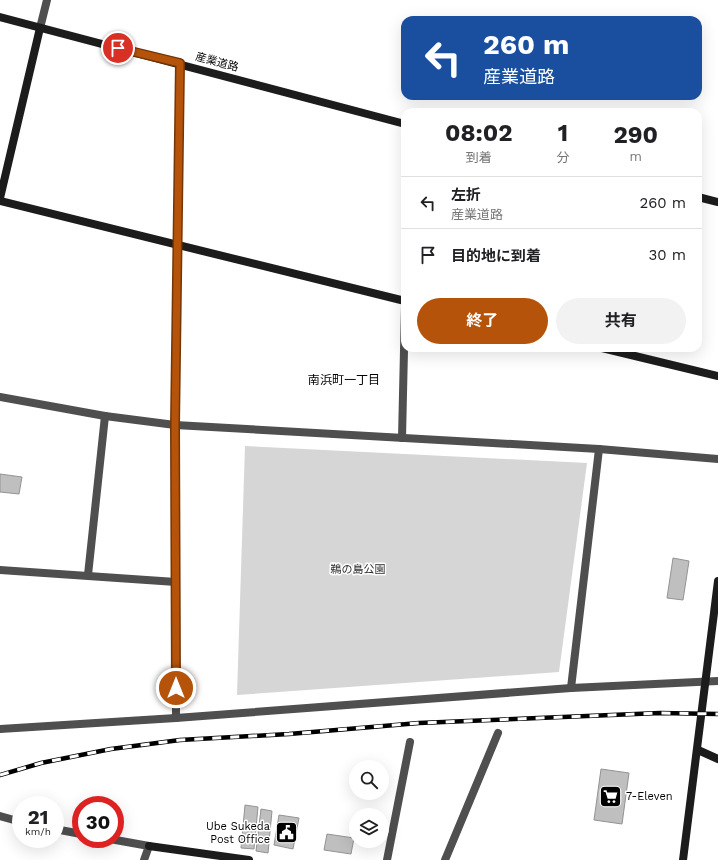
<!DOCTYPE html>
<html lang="ja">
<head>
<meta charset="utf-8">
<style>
	body { margin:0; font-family:"Work Sans","Noto Sans JP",sans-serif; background:#f2f2f2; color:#202124; height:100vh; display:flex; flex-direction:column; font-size:15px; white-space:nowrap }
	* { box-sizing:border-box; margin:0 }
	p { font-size:13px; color:#757577 }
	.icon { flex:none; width:22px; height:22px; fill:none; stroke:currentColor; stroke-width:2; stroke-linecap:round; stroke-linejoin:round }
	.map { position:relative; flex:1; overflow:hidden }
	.side { position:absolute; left:401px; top:108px; width:301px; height:244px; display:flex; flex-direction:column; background:#fff; border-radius:12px; box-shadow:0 4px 16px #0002 }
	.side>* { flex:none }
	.top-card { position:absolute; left:401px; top:16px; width:301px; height:84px; border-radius:12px; box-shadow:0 4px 16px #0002; background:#1a4fa0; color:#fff; overflow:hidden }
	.controls { position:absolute; left:349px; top:760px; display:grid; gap:8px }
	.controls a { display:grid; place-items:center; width:40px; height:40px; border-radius:50%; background:#fff; box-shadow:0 4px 16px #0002; font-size:20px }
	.speed { position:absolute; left:12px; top:796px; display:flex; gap:8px; font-size:20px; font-weight:700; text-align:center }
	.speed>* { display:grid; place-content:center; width:52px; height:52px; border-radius:50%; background:#fff; box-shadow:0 4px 16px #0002; line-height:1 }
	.speed small { font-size:10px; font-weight:400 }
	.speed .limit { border:6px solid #d22; background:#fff; color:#111 }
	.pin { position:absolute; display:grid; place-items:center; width:34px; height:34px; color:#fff; margin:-17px; border:2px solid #fff; border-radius:50%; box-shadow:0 1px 4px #0007 }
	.me { position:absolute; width:44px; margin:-22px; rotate:0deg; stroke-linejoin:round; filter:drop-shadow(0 0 3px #0008) }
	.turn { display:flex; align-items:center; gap:14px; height:84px; padding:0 16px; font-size:18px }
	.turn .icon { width:52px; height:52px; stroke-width:2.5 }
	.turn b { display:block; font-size:28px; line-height:34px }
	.eta { display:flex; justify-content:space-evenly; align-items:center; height:68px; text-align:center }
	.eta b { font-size:24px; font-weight:700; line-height:28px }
	.button { display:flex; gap:8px; margin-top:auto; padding:8px 16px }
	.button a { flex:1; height:46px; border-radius:24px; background:#b45309; color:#fff; font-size:16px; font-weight:700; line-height:46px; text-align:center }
	.button a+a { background:#f2f2f2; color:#202124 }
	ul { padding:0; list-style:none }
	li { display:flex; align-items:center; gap:12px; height:52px; padding:0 16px; border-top:1px solid #e0e0e0 }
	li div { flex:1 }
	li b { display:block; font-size:15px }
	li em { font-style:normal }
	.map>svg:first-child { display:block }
	.green { fill:#d6d6d6 }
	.building { fill:#bfbfbf; stroke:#939393 }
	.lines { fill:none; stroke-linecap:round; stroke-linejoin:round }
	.street { stroke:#4f4f4f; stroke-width:8 }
	.secondary { stroke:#1c1c1c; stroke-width:8 }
	.rail-casing { stroke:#000; stroke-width:4.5 }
	.rail { stroke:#fff; stroke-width:3; stroke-dasharray:9; stroke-linecap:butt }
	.route-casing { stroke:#753606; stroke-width:10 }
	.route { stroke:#b45309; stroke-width:7 }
	.labels { text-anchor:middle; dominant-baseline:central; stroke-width:3; stroke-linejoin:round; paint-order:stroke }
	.street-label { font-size:11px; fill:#000; stroke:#fff }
	.park-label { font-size:11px; fill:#2d2d2d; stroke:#fff }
	.poi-label { font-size:11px; fill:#000; stroke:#fff; text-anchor:start }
	.neighbourhood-label { font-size:12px; fill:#000; stroke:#fff }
</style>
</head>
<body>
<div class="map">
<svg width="718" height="860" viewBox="0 0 718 860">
	<rect width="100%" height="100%" fill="#fff"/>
	<path class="green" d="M245 446 587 463 559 672 237 695Z"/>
	<g class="building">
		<path d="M0 474 22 477 19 494 0 492Z"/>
		<path d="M673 558 689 561 683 600 667 598Z"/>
		<path d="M601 769 629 773 622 824 594 820Z"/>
		<path d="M245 805 258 807 254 849 241 848Z"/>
		<path d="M261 809 272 811 268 853 256 851Z"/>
		<path d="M279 815 299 818 293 849 274 845Z"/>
		<path d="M327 834 354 838 351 854 324 850Z"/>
	</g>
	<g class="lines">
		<g class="street">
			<path d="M40 28 47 0"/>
			<path d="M0 397 105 416 175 425 599 449 718 459"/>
			<path d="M402 438 405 306"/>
			<path d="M0 570 176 582"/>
			<path d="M88 575 105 416"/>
			<path d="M571 688 599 449"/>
			<path d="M176 718 175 425 180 63"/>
			<path d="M0 729 176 718 571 688 718 681"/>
			<path d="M0 816 21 822"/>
			<path d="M55 829 81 834"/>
			<path d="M110 839 149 846 144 860"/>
			<path d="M387 860 410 742"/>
			<path d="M445 860 498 733"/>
		</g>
		<g class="secondary">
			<path d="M0 17 405 124"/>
			<path d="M698 197 718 202"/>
			<path d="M0 198 40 28"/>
			<path d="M0 201 405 301"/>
			<path d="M602 348 718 376"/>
			<path d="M698 750 718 759"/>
			<path d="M149 846 249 860"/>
			<path d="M683 860 718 581"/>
		</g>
		<defs>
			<path id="rail" d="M0 775 41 763 111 749 180 740 289 734 419 723 660 713 718 714"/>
		</defs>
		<use href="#rail" class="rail-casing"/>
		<use href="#rail" class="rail"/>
	</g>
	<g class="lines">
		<defs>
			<path id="route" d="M118 48 180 63 175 425 176 688"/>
		</defs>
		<use href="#route" class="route-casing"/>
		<use href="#route" class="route"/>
	</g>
	<defs>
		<symbol id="supermarket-square" viewBox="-11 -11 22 22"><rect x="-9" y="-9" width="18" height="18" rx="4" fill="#000" stroke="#fff"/><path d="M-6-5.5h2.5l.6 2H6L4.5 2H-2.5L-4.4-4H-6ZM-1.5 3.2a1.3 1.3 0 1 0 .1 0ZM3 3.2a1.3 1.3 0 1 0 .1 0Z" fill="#fff"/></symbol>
		<symbol id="civic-square" viewBox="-11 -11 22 22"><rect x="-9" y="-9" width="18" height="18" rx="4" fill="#000" stroke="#fff"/><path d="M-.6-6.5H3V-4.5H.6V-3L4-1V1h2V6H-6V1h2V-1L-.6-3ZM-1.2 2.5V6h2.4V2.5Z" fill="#fff"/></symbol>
	</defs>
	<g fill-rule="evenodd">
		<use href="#supermarket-square" x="598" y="784" width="25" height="25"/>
		<use href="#civic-square" x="274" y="820" width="25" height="25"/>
	</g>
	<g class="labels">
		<g class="street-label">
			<text transform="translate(217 62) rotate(15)">産業道路</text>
		</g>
		<g class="park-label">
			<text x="358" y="569">鵜の島公園</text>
		</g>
		<g class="poi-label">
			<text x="626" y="796">7-Eleven</text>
			<text x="270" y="826" text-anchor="end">Ube Sukeda<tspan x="270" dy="13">Post Office</tspan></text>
		</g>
		<g class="neighbourhood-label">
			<text x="344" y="380">南浜町一丁目</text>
		</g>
	</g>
</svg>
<div class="controls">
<a><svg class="icon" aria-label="search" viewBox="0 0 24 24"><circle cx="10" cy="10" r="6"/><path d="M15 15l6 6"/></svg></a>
<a><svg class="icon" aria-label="layers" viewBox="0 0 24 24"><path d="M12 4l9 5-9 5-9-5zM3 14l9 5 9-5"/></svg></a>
</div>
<div class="speed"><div>21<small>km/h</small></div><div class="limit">30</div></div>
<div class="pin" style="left:118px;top:48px;background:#d93025"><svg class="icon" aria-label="arrive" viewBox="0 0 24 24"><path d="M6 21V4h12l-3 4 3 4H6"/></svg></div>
<svg class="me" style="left:176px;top:688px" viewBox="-20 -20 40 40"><circle r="17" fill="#b45309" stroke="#fff" stroke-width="3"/><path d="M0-11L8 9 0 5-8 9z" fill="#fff"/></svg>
<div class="top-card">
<div class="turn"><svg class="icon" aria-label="left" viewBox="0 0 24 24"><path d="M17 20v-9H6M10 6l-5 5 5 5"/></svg><div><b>260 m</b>産業道路</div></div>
</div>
<section class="side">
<div class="eta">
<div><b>08:02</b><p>到着</p></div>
<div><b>1</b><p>分</p></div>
<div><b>290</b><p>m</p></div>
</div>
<ul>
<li><svg class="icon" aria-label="left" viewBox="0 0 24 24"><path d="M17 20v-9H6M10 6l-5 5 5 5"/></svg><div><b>左折</b><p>産業道路</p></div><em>260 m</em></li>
<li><svg class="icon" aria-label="arrive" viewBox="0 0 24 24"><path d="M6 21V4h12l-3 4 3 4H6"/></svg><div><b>目的地に到着</b></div><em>30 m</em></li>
</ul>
<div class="button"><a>終了</a><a>共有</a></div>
</section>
</div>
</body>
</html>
